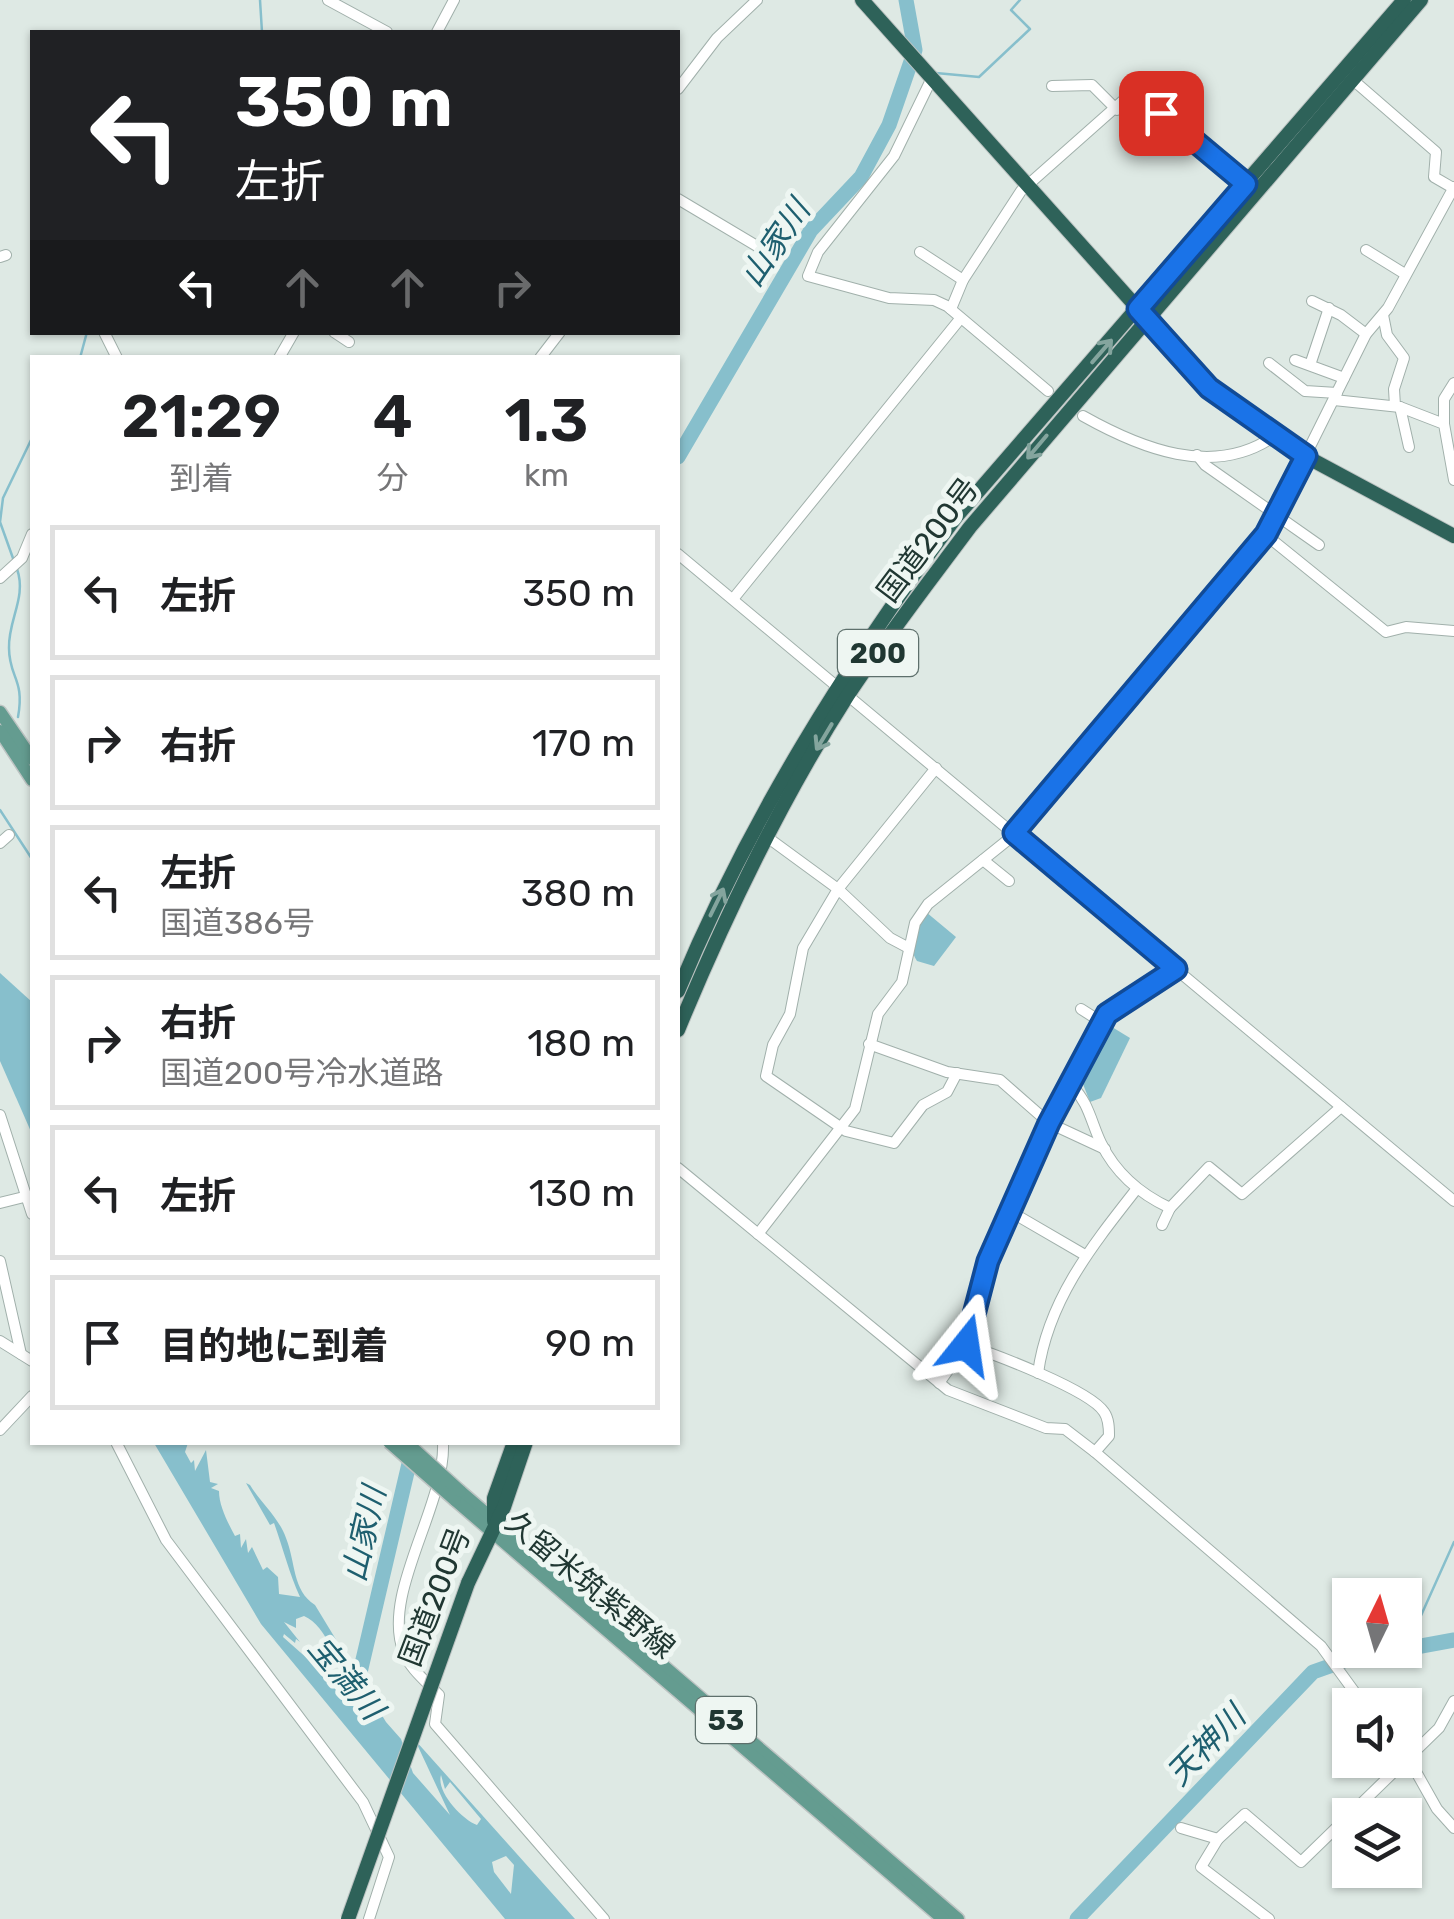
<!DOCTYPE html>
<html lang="ja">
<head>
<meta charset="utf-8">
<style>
	body { margin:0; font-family:Rubik,"Noto Sans JP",sans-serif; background:#f2f2f2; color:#202124; height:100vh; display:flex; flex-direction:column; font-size:38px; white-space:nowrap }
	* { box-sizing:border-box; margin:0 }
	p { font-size:32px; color:#757577 }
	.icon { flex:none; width:55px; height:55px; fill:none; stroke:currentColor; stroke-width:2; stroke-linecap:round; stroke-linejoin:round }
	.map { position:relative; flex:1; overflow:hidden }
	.drawer { position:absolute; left:30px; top:355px; width:650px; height:1090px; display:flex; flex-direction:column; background:#fff; border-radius:0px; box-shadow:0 2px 8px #0004 }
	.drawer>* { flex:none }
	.guide { position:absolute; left:30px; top:30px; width:650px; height:305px; border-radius:0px; box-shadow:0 2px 8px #0004; background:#202124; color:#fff; overflow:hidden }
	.needle { width:65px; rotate:5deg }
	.tools { position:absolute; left:1332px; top:1578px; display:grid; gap:20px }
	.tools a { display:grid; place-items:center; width:90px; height:90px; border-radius:0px; background:#fff; box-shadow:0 2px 8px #0004; font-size:50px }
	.pin { position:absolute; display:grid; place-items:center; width:85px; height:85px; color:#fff; margin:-42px; border-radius:20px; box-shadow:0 5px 15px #0006 }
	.me { position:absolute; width:110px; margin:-55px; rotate:15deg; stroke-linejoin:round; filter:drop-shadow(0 0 8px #0008) }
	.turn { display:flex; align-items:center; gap:35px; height:210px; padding:0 40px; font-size:45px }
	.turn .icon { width:130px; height:130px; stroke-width:2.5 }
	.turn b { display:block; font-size:70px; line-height:85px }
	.lanes { display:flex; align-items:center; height:95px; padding:0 40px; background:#0003; justify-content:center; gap:50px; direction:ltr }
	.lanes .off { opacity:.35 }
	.eta { display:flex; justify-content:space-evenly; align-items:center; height:170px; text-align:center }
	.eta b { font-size:60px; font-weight:600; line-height:70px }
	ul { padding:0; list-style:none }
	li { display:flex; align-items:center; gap:30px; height:135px; margin:0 20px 15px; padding:0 20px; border:5px solid #e0e0e0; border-radius:0px }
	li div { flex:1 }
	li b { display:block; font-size:38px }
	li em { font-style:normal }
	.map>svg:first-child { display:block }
	.water { fill:#87bfcc; fill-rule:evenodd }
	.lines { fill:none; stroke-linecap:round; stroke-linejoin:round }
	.stream { stroke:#87bfcc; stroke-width:2.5 }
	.river { stroke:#87bfcc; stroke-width:15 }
	.minor-casing { stroke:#a1b0ab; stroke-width:12 }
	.major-casing { stroke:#bcc3c2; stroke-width:15 }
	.highway-casing { stroke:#bcc3c2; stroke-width:16 }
	.minor { stroke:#fff; stroke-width:10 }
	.major { stroke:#649c90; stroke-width:12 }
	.highway { stroke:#2e6259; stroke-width:14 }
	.major-bridge-casing { stroke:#bcc3c2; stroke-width:15; stroke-linecap:butt }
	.highway-bridge-casing { stroke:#bcc3c2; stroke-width:16; stroke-linecap:butt }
	.major-bridge { stroke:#649c90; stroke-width:12 }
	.highway-bridge { stroke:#2e6259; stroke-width:14 }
	.oneway { stroke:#84a59e }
	.route-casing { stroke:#114b97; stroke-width:25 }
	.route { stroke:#1a73e8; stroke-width:18 }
	.labels { text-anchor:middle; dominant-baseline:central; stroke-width:10; stroke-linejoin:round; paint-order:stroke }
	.shield { fill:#eef6f2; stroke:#5e706c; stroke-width:2.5 }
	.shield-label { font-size:28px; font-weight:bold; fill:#203732 }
	.street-label { font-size:30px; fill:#203732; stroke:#eef6f2 }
	.water-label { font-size:32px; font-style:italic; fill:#1e5f6f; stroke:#eef6f2 }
</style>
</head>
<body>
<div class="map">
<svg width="1454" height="1919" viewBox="0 0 1454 1919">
	<rect width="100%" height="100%" fill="#dee9e4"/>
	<g class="water">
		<path d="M926 912 956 937 934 966 917 961C906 944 918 927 926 912Z"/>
		<path d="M0 973 32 1002V1134L0 1061Z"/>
		<path d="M1112 1027 1130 1038 1101 1098 1090 1102 1081 1079Z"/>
		<path d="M154 1443H188L185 1452 191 1463 194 1460 195 1471 206 1450 210 1482 218 1484 211 1488 219 1491C219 1506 228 1523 235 1536L240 1534 241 1548 246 1539 248 1553 252 1547 263 1570 267 1567 278 1577 279 1594 300 1597C289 1573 283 1548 274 1523L270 1525 246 1483 250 1485C261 1503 279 1518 286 1538 296 1563 292 1590 315 1605L386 1722 401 1739 413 1773 450 1815 415 1740 575 1919H505L261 1624ZM304 1616C327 1626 341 1667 342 1688L326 1682 318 1668 283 1637 284 1634 295 1643 296 1639 300 1642 284 1622 296 1628V1619ZM441 1775 445 1789 450 1782 481 1819 477 1825C461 1819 436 1791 441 1775ZM506 1856 514 1865 511 1894 494 1872 492 1862Z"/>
	</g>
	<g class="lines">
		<g class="stream">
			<path d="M260 0 262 32"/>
			<path d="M936 73 979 77 1030 29 1011 10 1020 0"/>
			<path d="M80 358 87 332"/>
			<path d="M14 561 0 522 3 498 32 438"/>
			<path d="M17 569C27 597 8 620 9 648 9 678 25 679 18 717"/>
			<path d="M0 810 32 859"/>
			<path d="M1406 1649 1454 1542"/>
		</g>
		<g class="river">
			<path d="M678 457 811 230 861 177 889 125 915 50 906 0"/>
			<path d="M1405 1649 1454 1640"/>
			<path d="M360 1692 358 1681 412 1451"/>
			<path d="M1077 1919 1313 1672 1361 1655 1399 1650"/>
		</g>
		<defs>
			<g id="minor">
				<path d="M328 0 387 32"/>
				<path d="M437 32 454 0"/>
				<path d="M932 78 894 156 818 252 808 276 889 298 934 300 947 306 1048 391"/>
				<path d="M1353 80 1436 152 1434 177 1453 188"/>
				<path d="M1052 86 1092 85 1117 110"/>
				<path d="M678 89 717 38 757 0"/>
				<path d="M678 199 777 258"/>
				<path d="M1366 250 1405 274"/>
				<path d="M920 252 963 280"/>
				<path d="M0 257 6 255"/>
				<path d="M1312 301 1341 315 1366 334"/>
				<path d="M951 309 963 280 1021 191 1135 90 1246 184"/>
				<path d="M1383 315 1387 335 1404 358 1394 389 1395 406"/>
				<path d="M104 332 117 358"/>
				<path d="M334 332 349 342"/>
				<path d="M279 358 294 332"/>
				<path d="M540 358 560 332"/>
				<path d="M1295 360 1344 378"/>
				<path d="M1269 363 1305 391 1337 393"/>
				<path d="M1310 365 1329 308"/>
				<path d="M1334 400 1400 407 1444 424 1454 480"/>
				<path d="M1400 407 1409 447"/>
				<path d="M1083 416C1140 448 1213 478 1273 437"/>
				<path d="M1444 424V399L1454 383"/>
				<path d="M1197 455 1205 465 1319 545"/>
				<path d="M1266 535 1386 632 1406 627 1454 631"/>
				<path d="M678 554 1454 1201"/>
				<path d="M0 578 22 558 32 534"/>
				<path d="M733 599 960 319"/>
				<path d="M936 768 838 889 803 948 790 1014 773 1045 766 1076 846 1131 894 1143 923 1105 947 1092 957 1073"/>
				<path d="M767 837 838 889 890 938 907 947"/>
				<path d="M0 843 9 835"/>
				<path d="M983 860 1009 881"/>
				<path d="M1081 1009 1103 1023"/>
				<path d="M869 1044 947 1072 1000 1080 1049 1123 1105 1149"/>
				<path d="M1072 1086C1089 1103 1091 1122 1101 1143 1116 1174 1140 1194 1170 1208L1209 1167 1242 1194 1341 1107"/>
				<path d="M0 1115 32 1214"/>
				<path d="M678 1168 948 1390 1046 1428 1065 1429 1095 1452 1321 1646 1364 1705"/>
				<path d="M0 1203 28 1196"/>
				<path d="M1011 1212 1085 1255"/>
				<path d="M1162 1225 1170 1208"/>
				<path d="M758 1234 855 1109 878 1014 902 982 915 923 928 904 1009 839 1266 535 1366 334 1388 308 1454 187"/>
				<path d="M0 1261 21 1354"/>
				<path d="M0 1341 32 1361"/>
				<path d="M966 1345C994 1354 1090 1390 1104 1412 1109 1419 1109 1428 1109 1436L1095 1452"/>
				<path d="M1038 1373C1048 1301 1091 1247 1135 1191"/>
				<path d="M939 1383 966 1345 988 1261 1049 1123 1107 1014 1176 969"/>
				<path d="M0 1430 32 1396"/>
				<path d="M116 1442 166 1540 363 1802 389 1857 369 1919"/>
				<path d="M443 1442C446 1507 380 1594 404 1653 410 1669 428 1683 439 1695L435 1724 604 1919"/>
				<path d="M1406 1754 1437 1809 1454 1828"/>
				<path d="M1181 1828 1218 1839"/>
				<path d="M1269 1919 1201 1867 1218 1839 1245 1814 1301 1862 1439 1728 1454 1701"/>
			</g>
			<g id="major">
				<path d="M0 712 32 759"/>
				<path d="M0 731 32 780"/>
				<path d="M460 1491 958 1919"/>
				<path d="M455 1500 943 1919"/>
			</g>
			<g id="highway">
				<path d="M862 0 1209 388 1305 456 1454 536"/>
				<path d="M678 991C749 820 846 665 956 517L1404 0"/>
				<path d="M678 1030C726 914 780 801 848 695 886 637 929 582 970 527L1421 0"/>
				<path d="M494 1521V1498L514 1442"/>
				<path d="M468 1583 504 1507 526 1442"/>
			</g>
		</defs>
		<use href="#minor" class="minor-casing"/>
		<use href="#major" class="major-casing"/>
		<use href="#highway" class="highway-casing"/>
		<use href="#minor" class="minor"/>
		<use href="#major" class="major"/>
		<use href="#highway" class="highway"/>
		<defs>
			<g id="major-bridge">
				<path d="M389 1442 455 1500"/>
				<path d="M406 1442 460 1491"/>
			</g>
			<path id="highway-bridge" d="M348 1919 468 1583"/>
		</defs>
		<use href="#major-bridge" class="major-bridge-casing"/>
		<use href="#highway-bridge" class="highway-bridge-casing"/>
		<use href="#major-bridge" class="major-bridge"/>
		<use href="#highway-bridge" class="highway-bridge"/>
	</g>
	<defs><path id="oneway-shaft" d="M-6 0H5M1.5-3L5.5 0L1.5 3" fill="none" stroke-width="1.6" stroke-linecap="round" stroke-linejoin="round" transform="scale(2.5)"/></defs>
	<g class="oneway">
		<use href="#oneway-shaft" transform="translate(1102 351) rotate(-49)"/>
		<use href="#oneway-shaft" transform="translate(1037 447) rotate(130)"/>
		<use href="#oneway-shaft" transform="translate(824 737) rotate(121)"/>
		<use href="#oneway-shaft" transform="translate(717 902) rotate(-64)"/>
	</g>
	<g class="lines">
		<defs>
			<path id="route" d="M966 1345 988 1261 1049 1123 1107 1014 1176 969 1014 833 1266 534 1306 456 1209 388 1138 309 1246 184 1161 113"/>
		</defs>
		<use href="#route" class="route-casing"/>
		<use href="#route" class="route"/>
	</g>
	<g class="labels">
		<g class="shield">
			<rect x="838" y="630" width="80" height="46" rx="8"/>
			<rect x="696" y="1697" width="60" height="46" rx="8"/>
		</g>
		<g class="shield-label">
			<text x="878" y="653">200</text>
			<text x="726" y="1720">53</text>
		</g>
		<g class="street-label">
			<text transform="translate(928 540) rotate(-53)">国道200号</text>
			<text transform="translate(590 1585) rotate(40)">久留米筑紫野線</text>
			<text transform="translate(435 1597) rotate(-69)">国道200号</text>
		</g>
		<g class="water-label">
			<text transform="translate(775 243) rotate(-56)">山家川</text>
			<text transform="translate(364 1534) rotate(-77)">山家川</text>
			<text transform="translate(346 1678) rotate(50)">宝満川</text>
			<text transform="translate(1206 1745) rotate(-46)">天神川</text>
		</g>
	</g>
</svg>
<div class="tools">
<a><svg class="needle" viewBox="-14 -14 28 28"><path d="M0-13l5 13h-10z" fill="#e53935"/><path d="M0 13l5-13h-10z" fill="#757577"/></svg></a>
<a><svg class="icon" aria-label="sound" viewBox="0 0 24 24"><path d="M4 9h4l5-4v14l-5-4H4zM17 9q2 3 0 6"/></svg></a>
<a><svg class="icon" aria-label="layers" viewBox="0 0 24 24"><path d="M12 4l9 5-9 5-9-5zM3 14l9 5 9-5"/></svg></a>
</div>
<div class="pin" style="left:1161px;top:113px;background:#d93025"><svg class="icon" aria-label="arrive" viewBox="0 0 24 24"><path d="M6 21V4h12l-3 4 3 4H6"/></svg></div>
<svg class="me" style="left:966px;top:1345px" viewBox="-20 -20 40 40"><path d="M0-17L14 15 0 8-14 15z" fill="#1a73e8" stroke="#fff" stroke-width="4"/></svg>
<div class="guide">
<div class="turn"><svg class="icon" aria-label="left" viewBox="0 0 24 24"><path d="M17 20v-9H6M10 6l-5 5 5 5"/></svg><div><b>350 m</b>左折</div></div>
<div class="lanes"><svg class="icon" aria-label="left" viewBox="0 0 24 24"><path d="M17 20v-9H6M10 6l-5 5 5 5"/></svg><svg class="icon off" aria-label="ahead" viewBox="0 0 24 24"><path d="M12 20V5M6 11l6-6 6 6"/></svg><svg class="icon off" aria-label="ahead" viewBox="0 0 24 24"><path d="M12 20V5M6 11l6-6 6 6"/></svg><svg class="icon off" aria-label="right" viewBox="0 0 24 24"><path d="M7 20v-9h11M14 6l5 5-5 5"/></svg></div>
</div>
<section class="drawer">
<div class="eta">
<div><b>21:29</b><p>到着</p></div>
<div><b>4</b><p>分</p></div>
<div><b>1.3</b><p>km</p></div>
</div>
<ul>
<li><svg class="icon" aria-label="left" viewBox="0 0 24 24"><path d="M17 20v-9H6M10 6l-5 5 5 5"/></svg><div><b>左折</b></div><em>350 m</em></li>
<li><svg class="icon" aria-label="right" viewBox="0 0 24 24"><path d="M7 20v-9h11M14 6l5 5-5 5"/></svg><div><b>右折</b></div><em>170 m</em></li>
<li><svg class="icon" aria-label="left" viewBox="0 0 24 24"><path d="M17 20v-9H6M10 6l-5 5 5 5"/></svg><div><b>左折</b><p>国道386号</p></div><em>380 m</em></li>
<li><svg class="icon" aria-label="right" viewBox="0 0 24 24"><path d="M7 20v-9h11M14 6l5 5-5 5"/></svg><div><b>右折</b><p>国道200号冷水道路</p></div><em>180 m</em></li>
<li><svg class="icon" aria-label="left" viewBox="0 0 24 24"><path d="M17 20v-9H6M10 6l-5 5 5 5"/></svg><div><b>左折</b></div><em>130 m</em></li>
<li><svg class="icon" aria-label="arrive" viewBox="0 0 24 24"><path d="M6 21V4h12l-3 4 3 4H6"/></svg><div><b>目的地に到着</b></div><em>90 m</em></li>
</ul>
</section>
</div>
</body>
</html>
